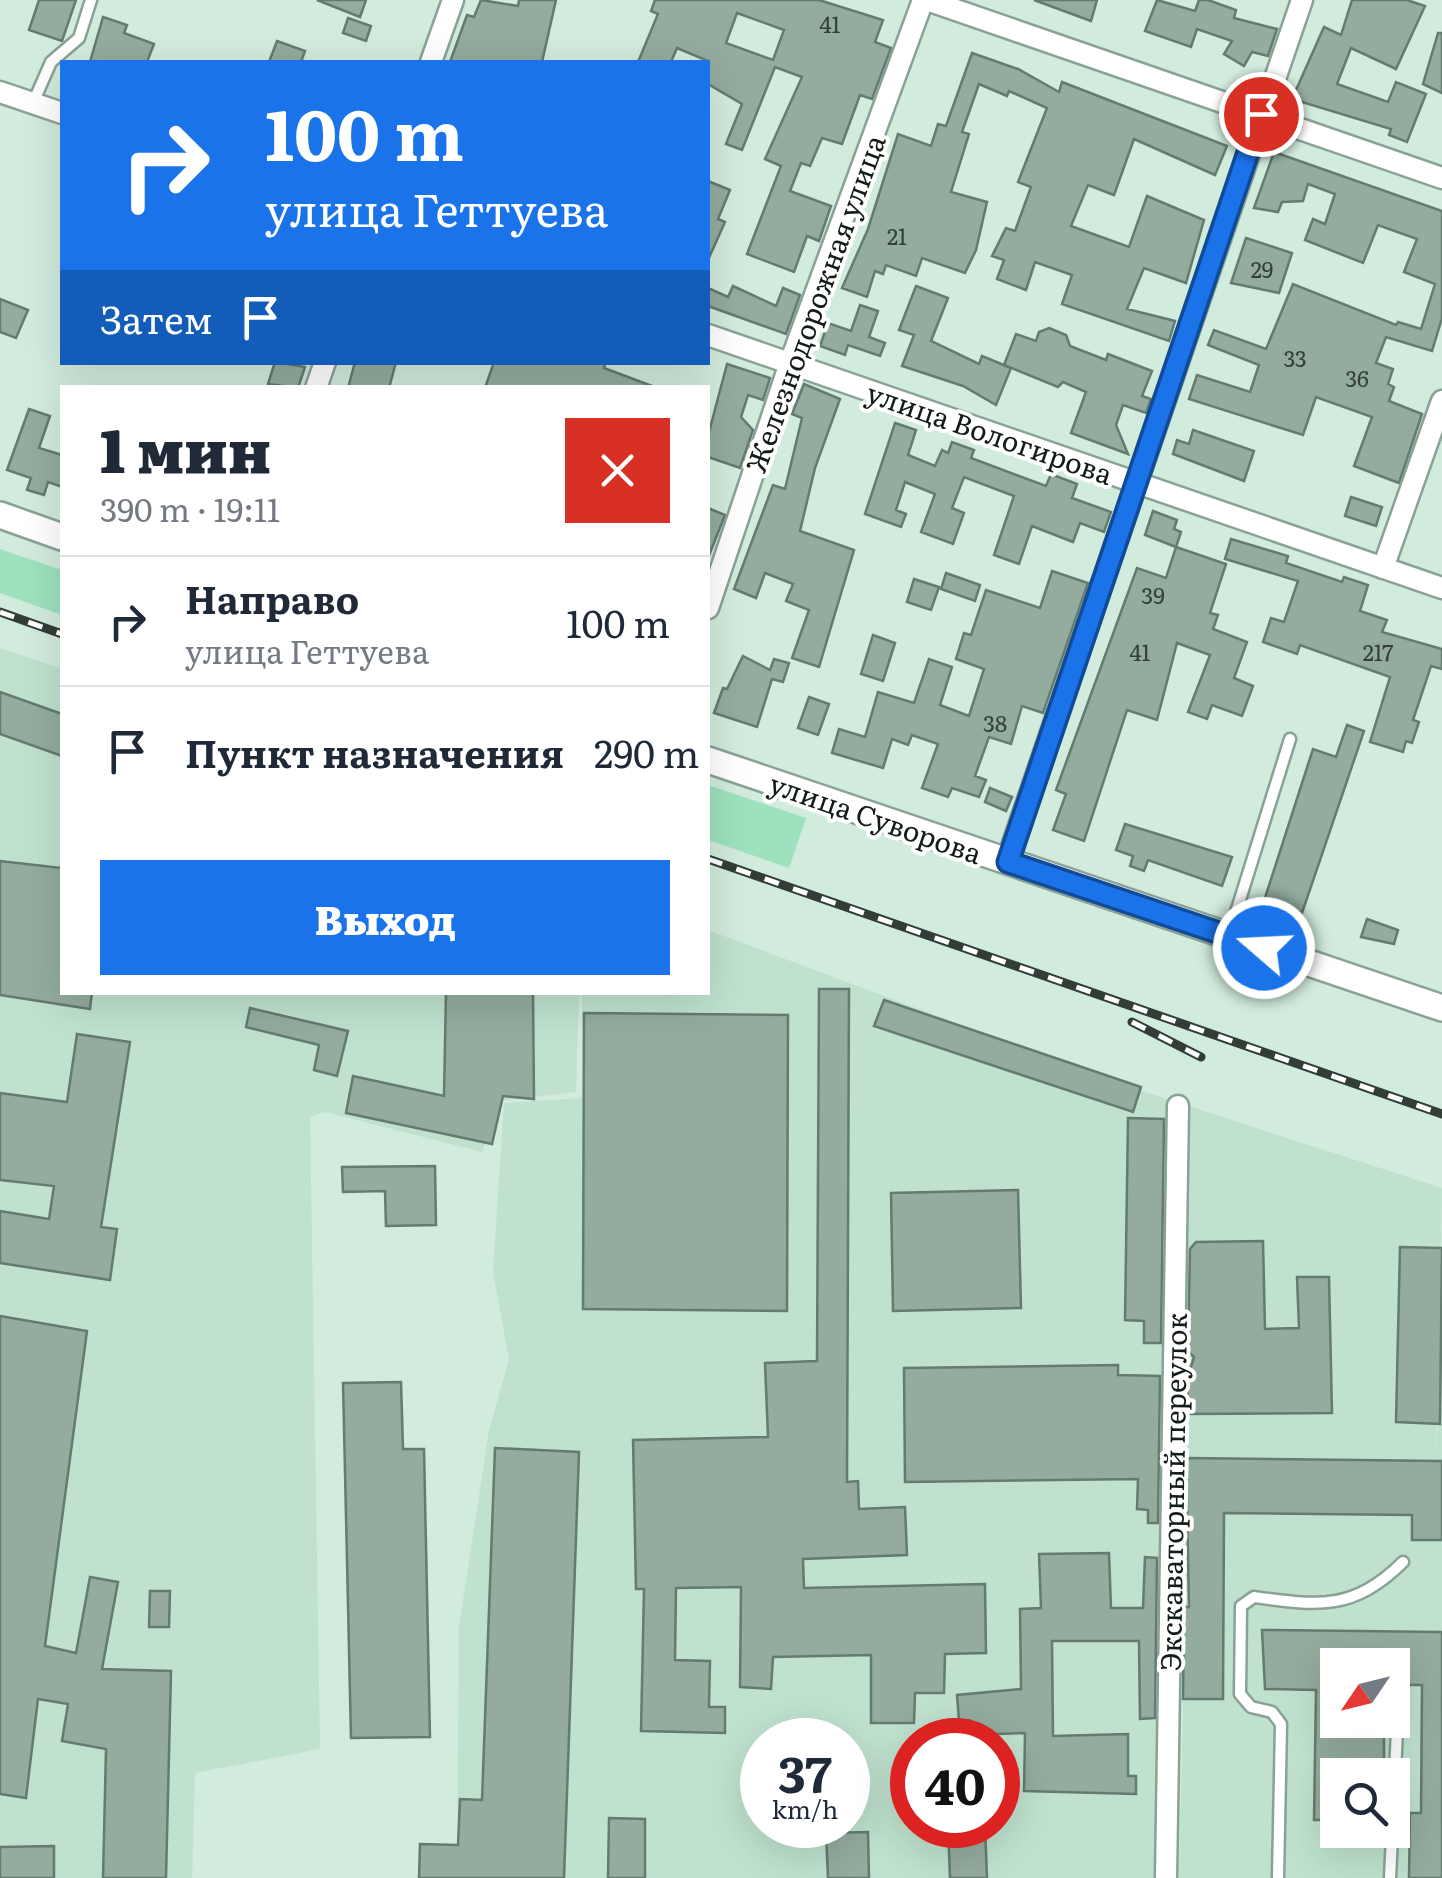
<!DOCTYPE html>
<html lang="ru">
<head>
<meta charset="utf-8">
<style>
	body { margin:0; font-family:Literata,serif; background:#f6f6f7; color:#1f2937; height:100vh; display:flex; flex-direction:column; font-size:38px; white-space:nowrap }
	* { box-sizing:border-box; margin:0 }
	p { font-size:32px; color:#747a83 }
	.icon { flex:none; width:55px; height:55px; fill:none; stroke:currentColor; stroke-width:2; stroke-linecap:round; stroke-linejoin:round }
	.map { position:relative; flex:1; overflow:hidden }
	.side { position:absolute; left:60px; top:385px; width:650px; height:610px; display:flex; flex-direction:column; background:#fff; border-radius:0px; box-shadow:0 10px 40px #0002 }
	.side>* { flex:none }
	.hud { position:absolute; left:60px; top:60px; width:650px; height:305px; border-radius:0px; box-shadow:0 10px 40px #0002; background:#1a73e8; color:#fff; overflow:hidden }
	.needle { width:65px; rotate:235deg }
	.controls { position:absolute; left:1320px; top:1648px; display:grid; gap:20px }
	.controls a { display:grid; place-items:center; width:90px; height:90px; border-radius:0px; background:#fff; box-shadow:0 10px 40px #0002; font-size:50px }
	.speed { position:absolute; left:740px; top:1718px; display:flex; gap:20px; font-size:50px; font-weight:700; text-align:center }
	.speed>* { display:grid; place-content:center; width:130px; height:130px; border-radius:50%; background:#fff; box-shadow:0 10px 40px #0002; line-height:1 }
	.speed small { font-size:25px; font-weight:400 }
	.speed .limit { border:15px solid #d22; background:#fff; color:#111 }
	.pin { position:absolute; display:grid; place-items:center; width:85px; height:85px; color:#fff; margin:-42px; border:5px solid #fff; border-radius:50%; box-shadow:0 2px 10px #0007 }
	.me { position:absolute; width:110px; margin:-55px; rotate:289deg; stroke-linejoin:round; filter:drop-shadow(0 0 8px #0008) }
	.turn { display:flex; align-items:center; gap:35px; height:210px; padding:0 40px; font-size:45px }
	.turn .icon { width:130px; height:130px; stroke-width:2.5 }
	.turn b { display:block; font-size:70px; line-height:85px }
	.then { display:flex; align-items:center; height:95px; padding:0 40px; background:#0003; gap:20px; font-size:38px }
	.round { display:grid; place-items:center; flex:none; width:105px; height:105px; border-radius:0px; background:#f6f6f7 }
	.headline { display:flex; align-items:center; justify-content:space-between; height:170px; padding:0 40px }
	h1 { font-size:60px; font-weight:800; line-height:75px }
	.cta { display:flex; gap:20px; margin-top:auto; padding:20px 40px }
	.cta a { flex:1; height:115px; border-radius:0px; background:#1a73e8; color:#fff; font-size:40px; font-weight:800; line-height:115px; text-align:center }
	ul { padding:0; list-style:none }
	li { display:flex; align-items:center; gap:30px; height:130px; padding:0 40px; border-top:2px solid #e0e1e3 }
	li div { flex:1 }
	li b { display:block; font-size:38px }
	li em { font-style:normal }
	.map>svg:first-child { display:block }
	.built { fill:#bfe1ce; fill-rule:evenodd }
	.green { fill:#9de1be }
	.building { fill:#93ac9e; stroke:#647b6f; stroke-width:2.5; fill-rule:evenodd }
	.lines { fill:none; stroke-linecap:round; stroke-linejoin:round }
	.service-casing { stroke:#8aa295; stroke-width:15 }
	.minor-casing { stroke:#8aa295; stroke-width:25 }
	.tertiary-casing { stroke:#8aa295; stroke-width:30 }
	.service { stroke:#fff; stroke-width:10 }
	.minor { stroke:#fff; stroke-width:20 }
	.tertiary { stroke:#fff; stroke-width:25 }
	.rail-casing { stroke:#313d36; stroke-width:9 }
	.rail { stroke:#fff; stroke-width:5; stroke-dasharray:15; stroke-linecap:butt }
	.route-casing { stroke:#114b97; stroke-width:25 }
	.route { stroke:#1a73e8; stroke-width:18 }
	.labels { text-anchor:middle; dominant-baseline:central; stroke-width:8; stroke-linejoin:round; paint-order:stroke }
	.number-label { font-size:22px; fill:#334039 }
	.street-label { font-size:28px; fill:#131c17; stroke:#fff }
</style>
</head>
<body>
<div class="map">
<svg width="1442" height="1878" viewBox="0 0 1442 1878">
	<rect width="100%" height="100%" fill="#d1ebdc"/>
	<g class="built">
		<path d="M0 648 62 669V992L579 993 576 1092 500 1101 482 1152 325 1112 310 1117 320 1749 195 1773 192 1878H0Z"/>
		<path d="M708 930 1108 1080 1442 1188 1436 1455 1442 1351V1878H1179L1189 1454H1167L1162 1878H457L459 1627 489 1431 509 1359 493 1272 504 1103 582 1098V993L708 992ZM1338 1665H1392V1720H1338ZM762 1740H848V1825H762ZM912 1740H998V1825H912ZM1338 1775H1392V1830H1338Z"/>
	</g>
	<g class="green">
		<path d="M0 549 62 570V615L0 593Z"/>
		<path d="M708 785 806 818 789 868 708 840Z"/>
	</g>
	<g class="building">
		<path d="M39 0H76L62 41 29 30Z"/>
		<path d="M317 0H366L360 17Z"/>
		<path d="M481 0 518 6 519 0H556L542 62H450L467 15 474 17Z"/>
		<path d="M655 0H819L883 20 875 42 891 48 872 99 860 95 842 144 822 138 810 166 801 163 790 191 831 206 819 241 807 236 794 272 747 254 781 166 765 159 802 77 775 67 742 150 726 144 742 104 708 84V61L677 48 671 62H638L658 14 651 11ZM737 13 784 30 773 60 726 43Z"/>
		<path d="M1034 0H1097L1091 21Z"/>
		<path d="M1157 0 1195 11 1199 0H1208L1236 10 1234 18 1277 29 1268 56 1252 52 1244 66 1224 54 1232 41 1197 29 1191 47 1145 31Z"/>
		<path d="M1352 0H1407L1425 6 1396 69 1351 48 1337 84 1388 102 1396 82 1426 94 1407 142 1389 135 1391 129 1292 99 1324 27 1341 35Z"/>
		<path d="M103 17 127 25 124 33 154 44 147 62H90Z"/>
		<path d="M348 18 371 26 366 41 343 33Z"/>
		<path d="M1438 33H1442V93L1423 84Z"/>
		<path d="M277 41 305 51 301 62H269Z"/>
		<path d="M972 53 1018 69 1059 92 1062 82 1227 146 1215 175 1134 139 1114 195 1088 185 1071 226 1129 247 1147 196 1204 220 1186 283 1144 268 1127 309 1175 321 1169 341 1062 304 1072 275 1035 262 1026 290 997 279 1004 260 992 256 1006 228 1015 231 1031 187 1018 182 1047 108 1009 91 1007 96 979 84 962 132 969 134 951 192 987 202 976 250 965 273 922 258 916 276 886 265 883 274 875 271 867 297 842 288 868 229 898 134 931 146 938 124 946 126Z"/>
		<path d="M1274 152 1442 211V318L1432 351 1386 337 1376 363 1393 369 1388 384 1394 387 1389 401 1422 414 1399 483 1354 466 1372 417 1316 397 1303 435 1189 399 1197 375 1250 392 1259 365 1208 345 1214 330 1266 349 1293 284 1396 325 1398 322 1421 329 1435 284 1404 272 1417 239 1378 225 1363 263 1305 240 1313 219 1325 224 1335 194 1308 184 1303 201 1282 202 1278 212 1254 208Z"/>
		<path d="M708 181 730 190 718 219 725 222 708 260Z"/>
		<path d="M1246 238 1292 253 1279 293 1231 283Z"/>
		<path d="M733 286 776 306 783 288 800 295 786 334 708 306V288L728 297Z"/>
		<path d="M916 286 948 298 931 341 979 364 982 356 1011 368 996 405 963 386 902 366 914 335 899 330Z"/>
		<path d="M0 299 28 310 16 338 0 332Z"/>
		<path d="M860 305 878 311 869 337 885 343 880 356 848 345 845 355 820 346 828 323 851 331Z"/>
		<path d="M1049 328 1066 335 1070 346 1106 360 1108 354 1152 371 1142 396 1151 399 1146 413 1123 405 1116 425 1128 454 1071 433 1086 392 1063 382 1058 387 1004 365 1016 334 1036 341 1039 332Z"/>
		<path d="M275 362 305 367 298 388 268 384Z"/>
		<path d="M355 362H396L389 388H348Z"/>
		<path d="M494 362H606L604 368 652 386 485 388Z"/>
		<path d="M727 364 770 378 763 400 748 395 741 417 753 430 740 468 708 457V436Z"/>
		<path d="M804 384 840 399 815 468 800 531 854 550 819 667 792 658 809 610 786 601 793 584 765 573 756 598 734 589 773 485 785 489 802 418 792 414Z"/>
		<path d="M29 409 50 416 39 448 62 455V487L48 482 44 495 27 490 31 478 7 470Z"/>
		<path d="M895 423 916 430 908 455 935 466 942 450 948 453 952 442 974 450 971 458 1046 486 1051 474 1077 484 1072 498 1111 512 1104 532 1080 523 1073 542 1032 526 1019 564 994 555 1014 496 964 477 952 508 964 513 953 544 921 532 935 494 905 482 896 510 906 514 901 527 865 514Z"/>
		<path d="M1193 430 1254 451 1244 481 1173 454 1177 440 1189 444Z"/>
		<path d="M1351 497 1382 507 1376 526 1345 516Z"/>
		<path d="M708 508 725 515 708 558Z"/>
		<path d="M1153 511 1177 520 1174 529 1181 532 1176 547 1145 535Z"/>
		<path d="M1231 539 1288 556 1286 563 1342 582 1344 577 1368 585 1360 611 1387 620 1382 632 1442 649V669L1431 666 1413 720 1419 722 1412 743 1406 741 1403 752 1370 742 1390 677 1300 645 1297 654 1263 642 1271 618 1284 622 1298 581 1225 559Z"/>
		<path d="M1176 547 1226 564 1210 613 1218 615 1213 629 1247 642 1234 678 1253 686 1242 716 1212 705 1207 719 1188 712 1210 655 1177 643 1157 720 1127 710 1084 841 1053 830 1066 794 1056 790 1137 568 1166 578Z"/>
		<path d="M1052 571 1088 583 1043 713 1022 706 1011 744 989 737 975 776 986 780 979 797 952 788 948 797 922 788 938 744 912 735 908 745 892 739 883 768 832 753 839 729 865 737 878 692 914 703 929 659 952 667 940 705 969 716 984 669 956 659 964 633 971 635 986 590 1040 608Z"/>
		<path d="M946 573 980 585 975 601 941 589Z"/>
		<path d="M914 579 939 587 931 610 907 602Z"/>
		<path d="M873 635 895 643 883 681 861 674Z"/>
		<path d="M743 656 770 670 774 659 789 663 783 682 772 679 757 727 714 713 723 688 727 689Z"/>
		<path d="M0 692 62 714V756L0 734Z"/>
		<path d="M809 697 829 704 818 735 798 728Z"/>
		<path d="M1347 725 1364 731 1302 913 1264 901 1313 749 1336 757Z"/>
		<path d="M990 788 1012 797 1006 811 985 802Z"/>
		<path d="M1125 824 1232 857 1222 886 1148 860 1144 871 1130 866 1133 856 1116 850Z"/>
		<path d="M0 861 62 868V992H92L90 1009 0 995Z"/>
		<path d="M1367 919 1398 930 1394 944 1361 937Z"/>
		<path d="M819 989H849L847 1482 858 1481 859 1509 905 1507 907 1555 803 1559 804 1588 985 1584 986 1653 945 1654 944 1693H915L914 1723H871V1655L773 1657 771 1689 740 1687 741 1587 676 1588 675 1660 710 1661 709 1707H725V1733L641 1731 644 1589H636L633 1440 768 1437 765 1363 817 1361Z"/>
		<path d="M446 992H533L534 1099 503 1096 492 1144 346 1113 353 1076 444 1096Z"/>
		<path d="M884 1000 1141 1087 1133 1112 874 1026Z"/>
		<path d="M250 1008 348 1031 337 1076 314 1070 319 1045 246 1027Z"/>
		<path d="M584 1013 788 1015 787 1311 583 1309Z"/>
		<path d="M77 1034 130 1042 101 1227 117 1229 110 1280 0 1263V1211L49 1219 54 1186 0 1180V1093L67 1102Z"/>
		<path d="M1128 1118 1164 1119 1161 1343H1144V1321L1125 1320Z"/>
		<path d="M435 1166 436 1225 386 1226 385 1191 343 1192 342 1167Z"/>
		<path d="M1018 1190 1021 1308 893 1311 891 1193Z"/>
		<path d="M1263 1241 1265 1329 1299 1328 1297 1277H1329L1332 1413 1187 1414 1188 1376 1194 1357 1188 1351 1190 1249 1196 1242Z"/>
		<path d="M1400 1247 1442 1248 1440 1424 1396 1422Z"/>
		<path d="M0 1316 87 1331 45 1646 76 1653 90 1577 118 1582 102 1669 171 1671 166 1878H103L106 1749 62 1741 68 1704 38 1699 26 1798 0 1794Z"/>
		<path d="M1118 1365V1375L1160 1376 1158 1523H1148V1510L1137 1509 1138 1479 905 1482 904 1368Z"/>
		<path d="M401 1382 403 1449H424L430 1737 351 1738 343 1383Z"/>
		<path d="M495 1448 579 1452 564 1878H419L420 1844 458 1845 460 1799 482 1800Z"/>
		<path d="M1186 1458 1442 1461V1540H1412V1515L1224 1513 1223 1699H1183L1184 1607H1189Z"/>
		<path d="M1109 1553 1111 1608H1143L1145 1557 1157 1558 1155 1718 1140 1719 1139 1641H1052L1053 1736 1128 1734V1776H1136V1794L1024 1791 1025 1733 971 1735 970 1720 959 1721 957 1695 1021 1689 1020 1609 1041 1608 1039 1554Z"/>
		<path d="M150 1591H170L169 1627H149Z"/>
		<path d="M1262 1630 1442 1632V1878H1409L1410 1813H1421L1422 1685H1392V1665H1338V1720H1350V1736H1384V1775H1338V1820H1314L1316 1690 1265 1689Z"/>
		<path d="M609 1818 645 1819V1878H608Z"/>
		<path d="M948 1825H985L987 1878H950Z"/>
		<path d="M868 1832 869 1878H828L826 1833Z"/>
		<path d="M54 1846V1878H0V1847Z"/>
	</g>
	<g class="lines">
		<defs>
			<g id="service">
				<path d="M33 103 51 62 79 38 91 0"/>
				<path d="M1229 935 1290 739"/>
				<path d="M1278 1878 1281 1724 1272 1712 1251 1707 1240 1694 1241 1606 1254 1597C1319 1606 1353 1611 1403 1562"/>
				<path d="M1390 1878 1398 1709H1392"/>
			</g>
			<g id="minor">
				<path d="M927 0 1442 178"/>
				<path d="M431 62 453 0"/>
				<path d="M0 92 62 113"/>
				<path d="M708 335 1442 588"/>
				<path d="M316 388 325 362"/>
				<path d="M1383 568 1442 401"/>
				<path d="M708 608 790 363 923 0"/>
				<path d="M1007 861 1302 0"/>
				<path d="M1166 1878 1178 1106"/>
			</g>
			<g id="tertiary">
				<path d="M0 515 62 537"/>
				<path d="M708 760 1442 1008"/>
			</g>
		</defs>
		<use href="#service" class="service-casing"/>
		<use href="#minor" class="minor-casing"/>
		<use href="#tertiary" class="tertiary-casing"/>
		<use href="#service" class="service"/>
		<use href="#minor" class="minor"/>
		<use href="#tertiary" class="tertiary"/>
		<defs>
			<g id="rail">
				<path d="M0 612 62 634"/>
				<path d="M708 859 1442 1114"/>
				<path d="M1132 1022 1201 1057"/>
			</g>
		</defs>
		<use href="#rail" class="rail-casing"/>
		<use href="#rail" class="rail"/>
	</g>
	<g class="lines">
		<defs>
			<path id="route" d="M1261 114 1008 862 1264 948"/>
		</defs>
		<use href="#route" class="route-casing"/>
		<use href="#route" class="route"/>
	</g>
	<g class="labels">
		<g class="number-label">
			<text x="830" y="23">41</text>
			<text x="897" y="235">21</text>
			<text x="1262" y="268">29</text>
			<text x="1295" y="357">33</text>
			<text x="1357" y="377">36</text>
			<text x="1153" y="594">39</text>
			<text x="1140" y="651">41</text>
			<text x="1378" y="651">217</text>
			<text x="995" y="722">38</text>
		</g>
		<g class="street-label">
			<text transform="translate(814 303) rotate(-70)">Железнодорожная улица</text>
			<text transform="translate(990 432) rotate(19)">улица Вологирова</text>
			<text transform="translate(876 817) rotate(19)">улица Суворова</text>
			<text transform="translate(1172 1492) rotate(-89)">Экскаваторный переулок</text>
		</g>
	</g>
</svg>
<div class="controls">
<a><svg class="needle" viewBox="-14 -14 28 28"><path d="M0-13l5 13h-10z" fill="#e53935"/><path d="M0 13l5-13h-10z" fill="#747a83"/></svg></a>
<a><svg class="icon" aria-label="search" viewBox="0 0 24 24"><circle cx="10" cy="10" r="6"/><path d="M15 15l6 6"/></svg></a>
</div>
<div class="speed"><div>37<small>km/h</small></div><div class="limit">40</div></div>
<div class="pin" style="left:1261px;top:114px;background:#d93025"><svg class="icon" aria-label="arrive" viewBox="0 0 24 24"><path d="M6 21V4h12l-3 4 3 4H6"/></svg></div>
<svg class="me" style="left:1264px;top:948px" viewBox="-20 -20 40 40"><circle r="17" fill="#1a73e8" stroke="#fff" stroke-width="3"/><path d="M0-11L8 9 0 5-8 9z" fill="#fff"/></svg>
<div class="hud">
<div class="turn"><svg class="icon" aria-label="right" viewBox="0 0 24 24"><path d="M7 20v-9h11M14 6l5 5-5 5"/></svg><div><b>100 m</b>улица Геттуева</div></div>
<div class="then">Затем<svg class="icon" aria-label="arrive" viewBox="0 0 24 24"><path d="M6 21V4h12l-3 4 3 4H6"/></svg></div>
</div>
<section class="side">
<div class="headline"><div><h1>1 мин</h1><p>390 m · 19:11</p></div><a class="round" style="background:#d93025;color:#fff"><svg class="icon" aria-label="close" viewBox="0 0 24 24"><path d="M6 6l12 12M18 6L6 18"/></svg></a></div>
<ul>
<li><svg class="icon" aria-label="right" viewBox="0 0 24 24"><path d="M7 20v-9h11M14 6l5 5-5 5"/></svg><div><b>Направо</b><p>улица Геттуева</p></div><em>100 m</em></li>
<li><svg class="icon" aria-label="arrive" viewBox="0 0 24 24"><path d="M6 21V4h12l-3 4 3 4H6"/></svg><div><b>Пункт назначения</b></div><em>290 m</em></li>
</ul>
<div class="cta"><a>Выход</a></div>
</section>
</div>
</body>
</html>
